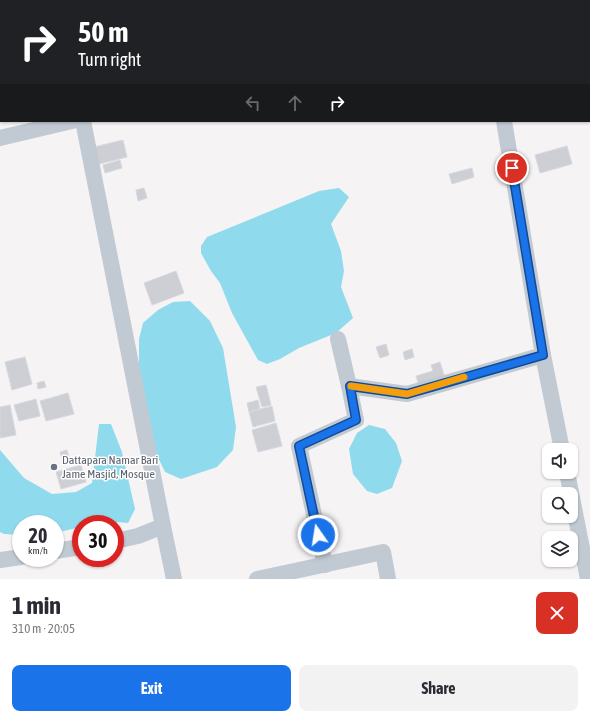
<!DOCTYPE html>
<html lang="en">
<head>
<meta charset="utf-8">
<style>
	body { margin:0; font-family:"Asap Condensed",sans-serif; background:#f2f2f3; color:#2b2b33; height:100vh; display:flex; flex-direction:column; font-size:15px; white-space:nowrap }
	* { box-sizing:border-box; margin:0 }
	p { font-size:13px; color:#7c7c81 }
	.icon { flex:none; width:22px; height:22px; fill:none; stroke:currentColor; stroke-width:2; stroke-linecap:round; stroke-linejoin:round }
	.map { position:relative; height:579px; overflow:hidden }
	.drawer { display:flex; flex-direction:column; background:#fff; flex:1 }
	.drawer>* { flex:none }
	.guide { position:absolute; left:0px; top:0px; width:590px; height:122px; box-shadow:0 1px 3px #0004; background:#202124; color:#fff; overflow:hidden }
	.fabs { position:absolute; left:542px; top:443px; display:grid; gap:8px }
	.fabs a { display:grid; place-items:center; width:36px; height:36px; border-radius:8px; background:#fff; box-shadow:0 1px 3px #0004; font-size:20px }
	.speed { position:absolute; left:12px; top:515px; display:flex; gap:8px; font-size:20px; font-weight:700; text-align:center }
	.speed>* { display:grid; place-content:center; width:52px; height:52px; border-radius:50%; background:#fff; box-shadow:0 1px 3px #0004; line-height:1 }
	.speed small { font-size:10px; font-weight:400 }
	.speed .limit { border:6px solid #d22; background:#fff; color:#111 }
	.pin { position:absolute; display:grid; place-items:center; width:34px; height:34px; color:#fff; margin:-17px; border:2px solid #fff; border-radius:50%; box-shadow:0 1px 4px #0007 }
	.me { position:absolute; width:44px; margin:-22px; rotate:347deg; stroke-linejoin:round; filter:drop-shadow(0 0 3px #0008) }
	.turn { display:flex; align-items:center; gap:14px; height:84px; padding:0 12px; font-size:18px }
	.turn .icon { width:52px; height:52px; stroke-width:2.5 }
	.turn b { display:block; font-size:28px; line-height:34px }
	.lanes { display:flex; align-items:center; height:38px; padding:0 12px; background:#0003; justify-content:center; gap:20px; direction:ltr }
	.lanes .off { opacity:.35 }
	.round { display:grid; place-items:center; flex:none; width:42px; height:42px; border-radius:8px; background:#f2f2f3 }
	.overview { display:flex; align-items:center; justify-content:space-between; height:68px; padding:0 12px }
	h1 { font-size:24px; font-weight:700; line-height:30px }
	.primary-button { display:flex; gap:8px; margin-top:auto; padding:8px 12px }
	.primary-button a { flex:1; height:46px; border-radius:8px; background:#1a73e8; color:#fff; font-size:16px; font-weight:700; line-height:46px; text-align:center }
	.primary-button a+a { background:#f2f2f3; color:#2b2b33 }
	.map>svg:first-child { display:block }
	.water { fill:#90daee }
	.building { fill:#cdcfd5; stroke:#d7d9de }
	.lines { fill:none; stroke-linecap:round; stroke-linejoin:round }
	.minor { stroke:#c1cad2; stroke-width:16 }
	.route-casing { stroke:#114b97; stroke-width:10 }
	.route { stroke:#1a73e8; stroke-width:7 }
	.slow { stroke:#f59e0b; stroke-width:7 }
	.worship-dot { fill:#6b7280; stroke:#fff; stroke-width:1.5 }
	.labels { text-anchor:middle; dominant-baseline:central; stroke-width:3; stroke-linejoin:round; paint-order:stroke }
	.worship-label { font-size:12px; fill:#5b616d; stroke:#fff; text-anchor:start }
</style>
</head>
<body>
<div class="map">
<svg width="590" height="579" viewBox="0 0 590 579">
	<rect width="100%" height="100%" fill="#f5f3f3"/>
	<g class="water">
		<path d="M339 188 349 197 331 224 341 251 344 271 341 287 353 318 336 333 299 348 280 359 267 364 258 360 232 313 220 283 211 271 201 253V246L207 237 319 191Z"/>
		<path d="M190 301 210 321 223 348 236 427 233 450 217 467 181 479 165 472 151 443 139 370V339L143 323 158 310 173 302Z"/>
		<path d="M99 424H111L122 452 135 509 128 523 117 522 111 524H81V527L55 533V524H21V535L4 534 0 532V450L24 478 52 494 76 492 92 483Z"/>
		<path d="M369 425 385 429 396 443 402 461 392 488 377 494 367 491 353 474 349 449 357 433Z"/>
	</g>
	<g class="building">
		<path d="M123 140 127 157 99 164 94 147Z"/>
		<path d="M567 146 572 164 540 173 535 155Z"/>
		<path d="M120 160 122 168 105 173 103 165Z"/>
		<path d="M472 168 474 177 452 184 449 174Z"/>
		<path d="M144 188 147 198 138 201 136 190Z"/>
		<path d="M176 271 184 293 152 305 144 283Z"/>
		<path d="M386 344 389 355 380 358 376 347Z"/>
		<path d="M412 349 414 357 405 360 403 352Z"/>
		<path d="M25 357 32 384 12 390 5 362Z"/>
		<path d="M440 362 445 378 419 386 416 376 433 371 431 365Z"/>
		<path d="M44 381 46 387 38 389 37 383Z"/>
		<path d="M266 385 271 405 262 407 256 387Z"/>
		<path d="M68 393 74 414 46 421 40 401Z"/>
		<path d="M36 399 40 416 19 421 14 405Z"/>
		<path d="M258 400 260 409 249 412 247 403Z"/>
		<path d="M10 405 16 435 0 438V407Z"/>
		<path d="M272 406 275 421 253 427 249 412Z"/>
		<path d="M276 423 282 446 258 452 252 430Z"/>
		<path d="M67 450 70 461 63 462 60 452Z"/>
		<path d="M81 465 86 482 61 489 56 472Z"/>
	</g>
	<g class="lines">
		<g class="minor">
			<path d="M56 0V1"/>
			<path d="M356 0V1"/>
			<path d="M478 0V1"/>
			<path d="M83 121 163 526 174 579"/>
			<path d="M504 121 543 355 562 450"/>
			<path d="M0 138 72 121"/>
			<path d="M349 386 407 394 543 355"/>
			<path d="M567 472 588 579"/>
			<path d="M115 541 138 536 163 526"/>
			<path d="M55 551 81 547"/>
			<path d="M0 560 21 557"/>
			<path d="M325 565 299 446 356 420 349 386 338 339"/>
			<path d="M257 579 383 552 388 579"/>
		</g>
	</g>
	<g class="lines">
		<defs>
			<path id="route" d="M318 535 299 446 356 420 350 386 407 394 543 355 512 168"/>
		</defs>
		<use href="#route" class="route-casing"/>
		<use href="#route" class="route"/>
		<path class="slow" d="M351 386 407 394 464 377"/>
	</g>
	<circle class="worship-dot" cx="54" cy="467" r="4"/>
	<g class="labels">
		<g class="worship-label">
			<text x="62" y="460">Dattapara Namar Bari<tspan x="62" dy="14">Jame Masjid, Mosque</tspan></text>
		</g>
	</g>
</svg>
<div class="fabs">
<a><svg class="icon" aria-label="sound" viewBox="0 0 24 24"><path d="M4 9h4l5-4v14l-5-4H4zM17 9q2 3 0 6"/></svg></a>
<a><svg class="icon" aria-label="search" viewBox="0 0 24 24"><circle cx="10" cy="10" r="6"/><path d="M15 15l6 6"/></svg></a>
<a><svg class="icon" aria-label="layers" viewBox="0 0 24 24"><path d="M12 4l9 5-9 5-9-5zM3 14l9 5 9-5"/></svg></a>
</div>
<div class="speed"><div>20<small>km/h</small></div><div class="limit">30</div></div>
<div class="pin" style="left:512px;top:168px;background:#d93025"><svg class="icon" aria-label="arrive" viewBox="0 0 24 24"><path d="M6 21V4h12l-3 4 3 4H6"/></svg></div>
<svg class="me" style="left:318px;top:535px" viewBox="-20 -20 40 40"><circle r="17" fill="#1a73e8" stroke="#fff" stroke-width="3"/><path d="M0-11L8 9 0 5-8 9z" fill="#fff"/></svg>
<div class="guide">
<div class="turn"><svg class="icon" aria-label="right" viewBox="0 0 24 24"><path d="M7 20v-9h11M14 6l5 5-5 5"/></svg><div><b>50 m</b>Turn right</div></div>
<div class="lanes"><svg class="icon off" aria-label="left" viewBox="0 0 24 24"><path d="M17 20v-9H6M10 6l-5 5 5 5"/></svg><svg class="icon off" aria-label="ahead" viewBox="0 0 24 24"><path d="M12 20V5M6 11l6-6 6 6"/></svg><svg class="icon" aria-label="right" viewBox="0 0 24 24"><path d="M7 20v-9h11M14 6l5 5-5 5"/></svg></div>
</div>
</div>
<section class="drawer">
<div class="overview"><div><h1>1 min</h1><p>310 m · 20:05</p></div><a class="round" style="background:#d93025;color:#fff"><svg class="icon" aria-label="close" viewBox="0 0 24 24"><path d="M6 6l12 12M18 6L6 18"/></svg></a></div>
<div class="primary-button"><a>Exit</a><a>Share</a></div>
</section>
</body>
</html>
